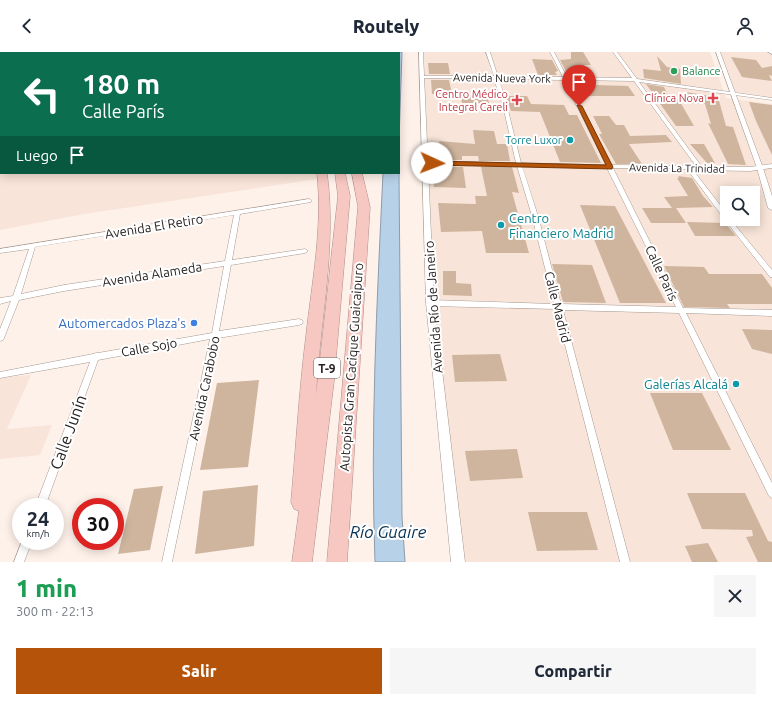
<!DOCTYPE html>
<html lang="es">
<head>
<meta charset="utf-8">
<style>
	body { margin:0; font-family:Ubuntu,sans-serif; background:#f6f6f7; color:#1f2937; height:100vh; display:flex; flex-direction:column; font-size:15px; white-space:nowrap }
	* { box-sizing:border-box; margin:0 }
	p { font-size:13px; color:#747a83 }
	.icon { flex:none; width:22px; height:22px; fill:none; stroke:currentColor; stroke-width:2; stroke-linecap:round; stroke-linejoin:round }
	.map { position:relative; height:510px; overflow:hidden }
	.side { display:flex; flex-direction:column; background:#fff; flex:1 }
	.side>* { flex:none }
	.top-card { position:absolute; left:0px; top:0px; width:400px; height:122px; box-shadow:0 2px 10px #0003; background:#0b6e4f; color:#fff; overflow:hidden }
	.tools { position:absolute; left:720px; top:134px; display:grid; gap:8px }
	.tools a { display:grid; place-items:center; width:40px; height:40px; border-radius:0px; background:#fff; box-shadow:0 2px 10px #0003; font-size:20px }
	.speed { position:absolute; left:12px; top:446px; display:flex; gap:8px; font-size:20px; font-weight:700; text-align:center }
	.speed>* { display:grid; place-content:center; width:52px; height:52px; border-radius:50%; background:#fff; box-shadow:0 2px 10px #0003; line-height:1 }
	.speed small { font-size:10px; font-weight:400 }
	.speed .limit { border:6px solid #d22; background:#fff; color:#111 }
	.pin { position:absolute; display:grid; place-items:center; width:34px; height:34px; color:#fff; margin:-41px -17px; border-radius:50% 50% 50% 0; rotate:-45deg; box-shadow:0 0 4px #0007 }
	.pin .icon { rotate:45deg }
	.me { position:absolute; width:44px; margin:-22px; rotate:92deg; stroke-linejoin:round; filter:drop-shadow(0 0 3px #0008) }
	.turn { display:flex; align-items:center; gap:14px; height:84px; padding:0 16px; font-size:18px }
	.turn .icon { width:52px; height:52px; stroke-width:2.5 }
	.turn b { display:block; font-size:28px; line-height:34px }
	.then { display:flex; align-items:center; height:38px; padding:0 16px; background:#0003; gap:8px; font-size:15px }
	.round { display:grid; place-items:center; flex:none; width:42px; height:42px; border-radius:0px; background:#f6f6f7 }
	.head { display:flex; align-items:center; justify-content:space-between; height:68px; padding:0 16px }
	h1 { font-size:24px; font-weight:800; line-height:30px; color:#1e9e55 }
	.action { display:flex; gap:8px; margin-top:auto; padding:8px 16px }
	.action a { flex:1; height:46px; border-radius:0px; background:#b45309; color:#fff; font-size:16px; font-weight:800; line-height:46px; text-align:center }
	.action a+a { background:#f6f6f7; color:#1f2937 }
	header { display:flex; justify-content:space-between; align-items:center; height:52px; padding:0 16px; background:#fff; font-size:18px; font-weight:800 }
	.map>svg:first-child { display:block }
	.built { fill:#f8e4d8; fill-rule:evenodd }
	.water { fill:#b7d1e8; stroke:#8c9cac }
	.building { fill:#cfb59e }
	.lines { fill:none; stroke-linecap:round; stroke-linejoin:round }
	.minor-casing { stroke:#a49891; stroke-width:1 }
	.tertiary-casing { stroke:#a49891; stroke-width:1 }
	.secondary-casing { stroke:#a49891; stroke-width:1 }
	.motorway-casing { stroke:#ae8d89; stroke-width:1 }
	.minor { fill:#fff; fill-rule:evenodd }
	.tertiary { fill:#fff; fill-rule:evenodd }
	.secondary { fill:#fdeeec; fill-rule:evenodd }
	.motorway { fill:#f7c7c1; fill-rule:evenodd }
	.route { fill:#b45309; stroke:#753606 }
	.leisure-dot { fill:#2e9e5b; stroke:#fff; stroke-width:1.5 }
	.health-dot { fill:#e0444e; stroke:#fff; stroke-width:1.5 }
	.culture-dot { fill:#0f9aa8; stroke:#fff; stroke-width:1.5 }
	.shop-dot { fill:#3f7fe0; stroke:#fff; stroke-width:1.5 }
	.labels { text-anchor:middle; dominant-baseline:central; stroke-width:4; stroke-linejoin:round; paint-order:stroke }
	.far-leisure-label { font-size:11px; fill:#27864d; stroke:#fff; text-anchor:start }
	.far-street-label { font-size:11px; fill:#272220; stroke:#fff }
	.far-health-label { font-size:11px; fill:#be3a42; stroke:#fff; text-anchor:end }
	.far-culture-label { font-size:11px; fill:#0d838f; stroke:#fff; text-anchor:end }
	.shield { fill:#fff; stroke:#686463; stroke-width:1 }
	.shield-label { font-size:12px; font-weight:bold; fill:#272220 }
	.culture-label { font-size:13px; fill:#0d838f; stroke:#fff; text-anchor:start }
	.street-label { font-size:13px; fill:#272220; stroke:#fff }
	.shop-label { font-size:13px; fill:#366cbe; stroke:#fff; text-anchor:end }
	.near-street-label { font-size:16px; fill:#272220; stroke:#fff }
	.near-water-label { font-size:17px; font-style:italic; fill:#063252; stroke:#fff }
</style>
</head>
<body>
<header><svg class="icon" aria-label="back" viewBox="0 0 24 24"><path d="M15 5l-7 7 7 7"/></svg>Routely<svg class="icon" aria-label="person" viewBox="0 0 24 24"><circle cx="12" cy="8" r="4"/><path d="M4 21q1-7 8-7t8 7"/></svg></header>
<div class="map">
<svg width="772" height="510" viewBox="0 0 772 510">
	<rect width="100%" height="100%" fill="#fef1ea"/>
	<g class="built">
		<path d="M0 0 119 1H1V121H324V126L84 162 0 178Z"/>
		<path d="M424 0H710L726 46 772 52V510H462L435 280 426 95ZM727 141H753V167H727Z"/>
		<path d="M721 0H772V46L735 40 725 16Z"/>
		<path d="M31 323 7 377 52 373 40 403 0 407V326Z"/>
	</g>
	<g class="water">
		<path d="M391 0H402L399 88V1Z"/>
		<path d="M383 121H399L402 464 405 510H375C370 380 377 250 383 121Z"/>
	</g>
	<g class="building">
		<path d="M571 0H583L591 13H584L590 24 568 23 560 8 571 7Z"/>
		<path d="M657 4 667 15 680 17 681 32 644 26 643 17 661 19Z"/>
		<path d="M731 5 756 8 762 16 772 14V24L769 23 772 29 742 25Z"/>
		<path d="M532 7 552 8 558 19 555 20 557 23H538Z"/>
		<path d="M428 11H448L450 22H429Z"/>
		<path d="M431 28H449L452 42H432Z"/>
		<path d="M572 30H593L595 33 628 34 635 44H581Z"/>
		<path d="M646 32 664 35 668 43 679 48 694 74H676Z"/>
		<path d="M685 40 718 45 726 74 733 75 746 113 728 112 708 71 711 72 705 52 689 51Z"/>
		<path d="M460 43H487L489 51H462Z"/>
		<path d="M506 44H527L531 52 564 53 569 63H577L601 111 560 110 540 60 511 59Z"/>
		<path d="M749 50 772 53V103L756 69Z"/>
		<path d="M593 64H609L616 73H624L630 84 666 83 672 90 629 92 642 112H616L599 82H602Z"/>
		<path d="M473 78 494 79 497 92H507L510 109H479L478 104H462V108H442L439 89 475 92Z"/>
		<path d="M690 92H704L715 111H707Z"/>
		<path d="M433 115H463L466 136 434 135Z"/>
		<path d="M481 115H512L519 141 512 140 529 201H486L482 179 441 180 438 151 476 152 475 144H487Z"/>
		<path d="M678 124 692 126 703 144 713 155 676 156 686 171H651L642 156H672L664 145 688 144 677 126H679Z"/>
		<path d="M580 153 615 154 666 251H620Z"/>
		<path d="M687 170 725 171 736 184H695Z"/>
		<path d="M552 212 592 213 606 251 563 250Z"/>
		<path d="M664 214 704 215 709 222H762L772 236V252H727L730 256 684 255Z"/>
		<path d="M443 219H456V231L471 232 472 244 443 243Z"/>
		<path d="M742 277 772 278V302L752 297Z"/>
		<path d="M500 302 507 329 455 330 452 303Z"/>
		<path d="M259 328 248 415 200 418 217 331Z"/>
		<path d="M650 341H702L731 398H673Z"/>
		<path d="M517 397 523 426 470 429 465 399Z"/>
		<path d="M258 433 254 494 195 502 203 439Z"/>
		<path d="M163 434 150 498 118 502 134 437Z"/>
		<path d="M687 441H745L768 489 772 490V510H758L746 485 753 484 752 478 702 477Z"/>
		<path d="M528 460H587L598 498 537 499Z"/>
		<path d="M708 491 718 510H692L685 494Z"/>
	</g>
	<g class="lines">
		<defs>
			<g id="minor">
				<path d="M107 0H112L106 1Z"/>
				<path d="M486 0H490L498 25H563L550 0H554L567 25 632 26 613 0H617L637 27 772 46V48L639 30 702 115H750L772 112V116L750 119 693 118 727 162V167H730L772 218V225H770L725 168 687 117 613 116 683 256 772 258V264L686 261 772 431V446L769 444 679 261 563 258 630 510H620L556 257 430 254 428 253 427 251 428 249 430 248 554 252 532 164 517 114 426 113 423 111 426 109 516 111 503 54 494 27 422 26 420 25 422 24H494ZM499 27 564 28 606 113 521 111 507 54ZM568 28 634 29 696 114 611 113ZM522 114 607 116 676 255 561 252 538 164Z"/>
				<path d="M768 0H772V2Z"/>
				<rect x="0" y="16" width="1" height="2"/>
				<path d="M309 147 311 148V150L240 162 232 208 305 197 308 199 305 201 231 213 219 279 299 267 302 268 303 270 302 272 299 273 218 286 172 510H162L210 287 98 308 45 455H35L90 310 0 326V320L93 302 96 301H98L212 281 224 214 64 239 19 248 4 286 3 288 0 289V277L11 249 0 252V246L13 244 29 197 0 201V197ZM234 163 225 209 64 233 21 242 35 195Z"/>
				<path d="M22 489H32L24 510H14Z"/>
			</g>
			<g id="tertiary">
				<path d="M419 0H423L434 251 465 510H451L426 251Z"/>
				<path d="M716 0H720L763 116 772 144V158L768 156 757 116Z"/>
			</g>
			<rect id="secondary" x="0" y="60" width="1" height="4"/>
			<g id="motorway">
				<path d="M125 0H133L134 1H126Z"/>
				<path d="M137 0H145L146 1H138Z"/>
				<path d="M170 0H180L181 1H171Z"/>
				<path d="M186 0H197L198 1H187Z"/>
				<path d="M230 0H239L229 1Z"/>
				<path d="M299 0H307L308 1H300Z"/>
				<path d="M335 0H344L334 1Z"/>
				<rect x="354" y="0" width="8" height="1"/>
				<rect x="372" y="0" width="8" height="1"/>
				<path d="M317 121H327C337 195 320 269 316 343L338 144 335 121H345L350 144 334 329 312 510H292L299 459 294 457 291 450C296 395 299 339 306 284 312 229 323 176 317 121Z"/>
				<path d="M352 121H362L370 155 347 510H327L358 155Z"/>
			</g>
		</defs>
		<use href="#minor" class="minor-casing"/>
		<use href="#tertiary" class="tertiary-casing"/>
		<use href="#secondary" class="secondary-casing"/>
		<use href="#motorway" class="motorway-casing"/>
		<use href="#minor" class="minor"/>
		<use href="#tertiary" class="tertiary"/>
		<use href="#secondary" class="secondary"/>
		<use href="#motorway" class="motorway"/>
	</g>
	<path class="route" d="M577 53 582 54 613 115 612 117 432 113 429 111 432 109 606 113Z"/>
	<circle class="leisure-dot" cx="674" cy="19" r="4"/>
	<g class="health-dot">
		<path d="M711 40h4v4h4v4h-4v4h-4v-4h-4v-4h4z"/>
		<path d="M515 42h4v4h4v4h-4v4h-4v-4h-4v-4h4z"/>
	</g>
	<g class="culture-dot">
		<circle cx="570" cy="88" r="4"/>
		<circle cx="501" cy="173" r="4"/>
		<circle cx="736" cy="332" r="4"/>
	</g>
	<circle class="shop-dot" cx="194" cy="271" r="4"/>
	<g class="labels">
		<g class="far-leisure-label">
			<text x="682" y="19">Balance</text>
		</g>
		<g class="far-street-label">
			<text transform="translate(502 26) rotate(1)">Avenida Nueva York</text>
			<text transform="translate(677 116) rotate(1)">Avenida La Trinidad</text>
		</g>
		<g class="far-health-label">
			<text x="508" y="42">Centro Médico<tspan x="508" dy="13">Integral Careli</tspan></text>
			<text x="704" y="46">Clínica Nova</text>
		</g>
		<g class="far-culture-label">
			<text x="562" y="88">Torre Luxor</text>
		</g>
		<rect class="shield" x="314" y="306" width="26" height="20" rx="3"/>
		<g class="shield-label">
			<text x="327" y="316">T-9</text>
		</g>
		<g class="culture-label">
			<text x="509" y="166">Centro<tspan x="509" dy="15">Financiero Madrid</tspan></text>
			<text x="728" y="332" text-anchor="end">Galerías Alcalá</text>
		</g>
		<g class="street-label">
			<text transform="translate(154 174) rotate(-9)">Avenida El Retiro</text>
			<text transform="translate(662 221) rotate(65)">Calle París</text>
			<text transform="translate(152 222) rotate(-9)">Avenida Alameda</text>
			<text transform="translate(433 255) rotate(-94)">Avenida Río de Janeiro</text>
			<text transform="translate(558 255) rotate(76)">Calle Madrid</text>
			<text transform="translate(149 295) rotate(-10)">Calle Sojo</text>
			<text transform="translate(351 315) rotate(-86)">Autopista Gran Cacique Guaicaipuro</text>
			<text transform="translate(204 336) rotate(-78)">Avenida Carabobo</text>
		</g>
		<g class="shop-label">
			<text x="186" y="271">Automercados Plaza's</text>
		</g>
		<g class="near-street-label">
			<text transform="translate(68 380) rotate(-70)">Calle Junín</text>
		</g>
		<g class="near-water-label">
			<text x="388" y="479">Río Guaire</text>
		</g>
	</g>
</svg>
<div class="tools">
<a><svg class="icon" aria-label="search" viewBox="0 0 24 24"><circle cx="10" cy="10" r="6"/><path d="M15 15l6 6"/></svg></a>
</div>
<div class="speed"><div>24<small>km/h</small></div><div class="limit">30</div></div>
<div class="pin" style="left:579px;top:54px;background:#d93025"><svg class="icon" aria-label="arrive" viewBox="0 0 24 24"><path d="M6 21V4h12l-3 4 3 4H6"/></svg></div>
<svg class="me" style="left:432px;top:111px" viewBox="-20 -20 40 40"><circle r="19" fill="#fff"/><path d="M0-13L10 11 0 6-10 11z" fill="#b45309"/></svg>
<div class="top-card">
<div class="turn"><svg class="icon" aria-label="left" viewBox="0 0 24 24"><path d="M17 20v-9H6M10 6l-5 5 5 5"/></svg><div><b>180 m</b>Calle París</div></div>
<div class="then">Luego<svg class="icon" aria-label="arrive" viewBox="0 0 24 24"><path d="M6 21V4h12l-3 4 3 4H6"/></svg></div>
</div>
</div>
<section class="side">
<div class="head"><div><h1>1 min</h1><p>300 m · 22:13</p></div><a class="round"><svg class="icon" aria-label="close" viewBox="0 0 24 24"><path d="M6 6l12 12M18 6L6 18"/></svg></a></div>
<div class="action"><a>Salir</a><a>Compartir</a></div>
</section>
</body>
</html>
